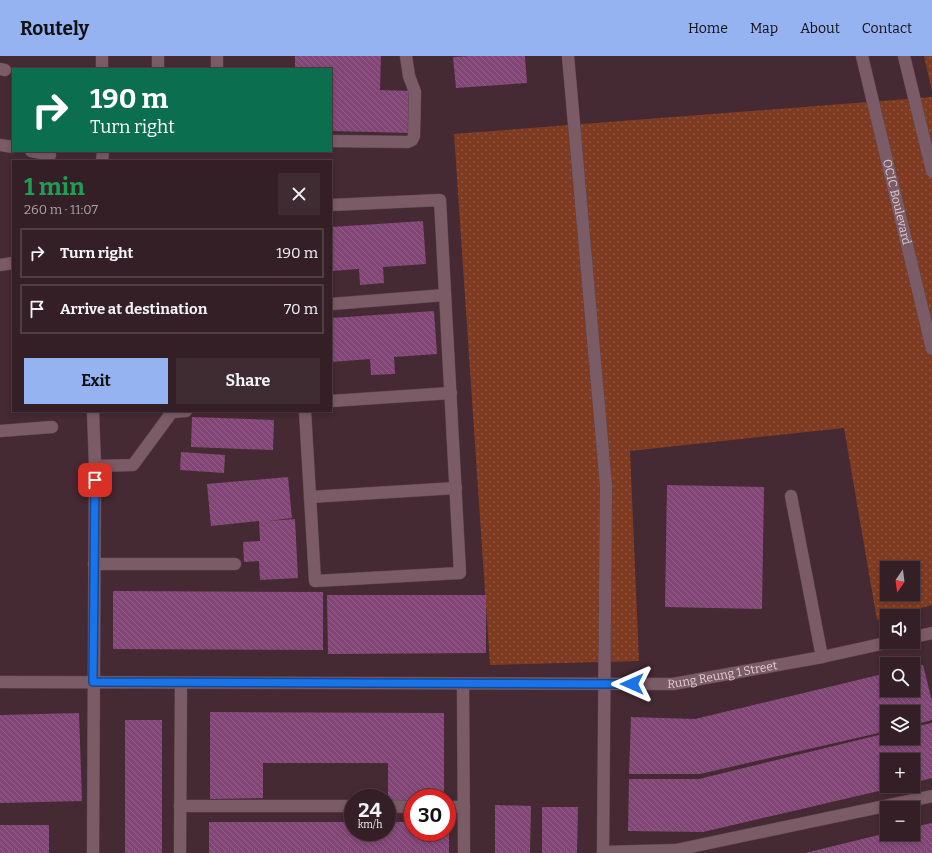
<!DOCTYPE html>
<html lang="en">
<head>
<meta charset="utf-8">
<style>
	body { margin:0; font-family:Bitter,serif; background:#3f2c32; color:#f1f3f6; height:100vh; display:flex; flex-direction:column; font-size:15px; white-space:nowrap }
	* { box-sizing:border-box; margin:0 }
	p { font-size:13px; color:#a9a2a7 }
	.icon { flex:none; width:22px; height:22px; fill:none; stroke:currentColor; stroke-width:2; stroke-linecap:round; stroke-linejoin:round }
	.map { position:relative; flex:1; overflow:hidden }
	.sheet { position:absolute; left:12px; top:104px; width:320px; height:252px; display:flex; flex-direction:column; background:#341f26; border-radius:0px; box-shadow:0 2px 6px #0003,0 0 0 1px #4e3d43 }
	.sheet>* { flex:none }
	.banner { position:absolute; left:12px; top:12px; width:320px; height:84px; border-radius:0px; box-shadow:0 2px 6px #0003,0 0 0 1px #4e3d43; background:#0b6e4f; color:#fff; overflow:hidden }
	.needle { width:26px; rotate:194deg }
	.controls { position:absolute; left:880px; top:505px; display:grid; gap:8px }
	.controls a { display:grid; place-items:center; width:40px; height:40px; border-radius:0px; background:#341f26; box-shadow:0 2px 6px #0003,0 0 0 1px #4e3d43; font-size:20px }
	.speed { position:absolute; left:344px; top:733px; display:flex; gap:8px; font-size:20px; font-weight:700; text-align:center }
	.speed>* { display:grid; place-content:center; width:52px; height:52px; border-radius:50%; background:#341f26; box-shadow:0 2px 6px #0003,0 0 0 1px #4e3d43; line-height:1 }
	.speed small { font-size:10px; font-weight:400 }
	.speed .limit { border:6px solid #d22; background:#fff; color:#111 }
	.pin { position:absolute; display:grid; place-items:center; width:34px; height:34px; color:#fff; margin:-17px; border-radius:8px; box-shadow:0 2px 6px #0006 }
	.me { position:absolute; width:44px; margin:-22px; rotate:270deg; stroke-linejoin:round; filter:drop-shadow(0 0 3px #0008) }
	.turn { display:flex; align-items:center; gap:14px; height:84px; padding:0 12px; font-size:18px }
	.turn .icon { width:52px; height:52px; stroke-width:2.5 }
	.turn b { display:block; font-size:28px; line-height:34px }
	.round { display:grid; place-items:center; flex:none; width:42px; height:42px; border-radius:0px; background:#3f2c32 }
	.overview { display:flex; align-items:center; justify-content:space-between; height:68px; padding:0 12px }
	h1 { font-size:24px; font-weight:700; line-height:30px; color:#1e9e55 }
	.primary-button { display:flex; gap:8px; margin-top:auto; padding:8px 12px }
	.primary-button a { flex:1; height:46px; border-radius:0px; background:#95b2f1; color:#111; font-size:16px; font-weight:700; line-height:46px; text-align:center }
	.primary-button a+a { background:#3f2c32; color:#f1f3f6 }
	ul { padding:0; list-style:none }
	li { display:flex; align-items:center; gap:12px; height:50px; margin:0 8px 6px; padding:0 4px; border:2px solid #4e3d43; border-radius:0px }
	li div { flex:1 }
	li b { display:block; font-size:15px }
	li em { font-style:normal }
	header { display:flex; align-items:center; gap:24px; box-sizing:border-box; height:56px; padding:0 20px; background:#95b2f1; color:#111 }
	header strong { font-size:19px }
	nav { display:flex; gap:22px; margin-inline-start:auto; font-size:14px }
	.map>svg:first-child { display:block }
	.grass { fill:url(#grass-dots); fill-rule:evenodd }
	.building { fill:url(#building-back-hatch) }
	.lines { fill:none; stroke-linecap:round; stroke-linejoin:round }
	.minor-casing { stroke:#5d454e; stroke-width:13 }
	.minor { stroke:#7b5b65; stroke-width:12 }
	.route-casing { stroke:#114b97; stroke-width:10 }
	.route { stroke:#1a73e8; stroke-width:7 }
	.labels { text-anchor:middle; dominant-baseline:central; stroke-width:4; stroke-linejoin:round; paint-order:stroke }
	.street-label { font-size:12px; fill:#dfccd2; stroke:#452933 }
</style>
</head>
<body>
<header>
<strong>Routely</strong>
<nav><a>Home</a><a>Map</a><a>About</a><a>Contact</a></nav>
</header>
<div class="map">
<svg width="932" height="797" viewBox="0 0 932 797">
	<defs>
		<pattern id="grass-dots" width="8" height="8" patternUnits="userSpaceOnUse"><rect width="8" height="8" fill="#7e3b21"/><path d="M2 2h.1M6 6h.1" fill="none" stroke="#905640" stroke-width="1.8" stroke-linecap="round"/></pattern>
		<pattern id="building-back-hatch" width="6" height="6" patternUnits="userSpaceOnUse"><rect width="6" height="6" fill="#814675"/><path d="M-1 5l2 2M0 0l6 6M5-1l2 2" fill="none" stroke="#926088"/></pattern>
	</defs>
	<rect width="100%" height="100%" fill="#452933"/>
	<g class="grass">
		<path d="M924 0H932V35Z"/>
		<path d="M932 41V549L892 560H887V561L877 564 844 372 630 395 639 605 490 609 454 78ZM887 512H913V538H887Z"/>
	</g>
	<g class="building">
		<path d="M295 0H381L380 34 413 35 412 77 331 75V13H295Z"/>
		<path d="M471 0H525L527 27 456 32 453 1Z"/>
		<path d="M423 165 426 208 383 211 384 227 360 229 359 213 331 215V171Z"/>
		<path d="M434 255 437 298 394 301 395 318 371 319 370 303 331 306V262Z"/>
		<path d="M192 361 274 364 273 394 191 391Z"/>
		<path d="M181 396 225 399 224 417 180 414Z"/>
		<path d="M288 421 292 462 268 465 295 463 298 522 260 524 259 505 244 506 243 486 260 485 259 465 211 470 207 428Z"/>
		<path d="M667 429 764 431 762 553 665 551Z"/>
		<path d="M113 535 323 536V594L113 593Z"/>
		<path d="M327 539H486V597L328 598Z"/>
		<path d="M923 609 932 645V664L913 669V656H887V675L700 718H629L631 661 695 663 887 617V634H913V611Z"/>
		<path d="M210 656 444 657V742H413V746H388V707H263V742L210 743Z"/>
		<path d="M79 657 82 745 0 747V659Z"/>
		<rect x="125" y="664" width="37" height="133"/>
		<path d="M932 667V722L913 727V704H887V730L896 731 703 776 628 775 629 723H699L887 677V682H913V671Z"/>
		<path d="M495 749 531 750 530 797H495Z"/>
		<path d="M542 751H578L577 797H542Z"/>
		<path d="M209 766H353V776H387V766H413V776H447V766H449V797H209Z"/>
		<path d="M932 767V797H805L887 777 913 778V771Z"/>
		<rect x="0" y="769" width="49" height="28"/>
	</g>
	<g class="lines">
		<defs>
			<g id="minor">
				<path d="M102 0V13"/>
				<path d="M568 0 606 430 603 797"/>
				<path id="s1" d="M862 0 932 293"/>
				<path d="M904 0 932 115"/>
				<path d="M0 13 5 14"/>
				<path d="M158 13V0"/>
				<path d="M217 13V0"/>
				<path d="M331 85 408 86 412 84 414 80 415 36 409 20 406 0"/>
				<path d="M0 89 13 91"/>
				<path d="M31 95 50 99"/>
				<path d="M102 105 103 95"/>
				<path d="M0 209 13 207"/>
				<path d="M331 248 445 239"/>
				<path d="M331 345 451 337"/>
				<path d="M305 355 315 525 460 517 440 144 331 149"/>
				<path d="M0 375 52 371"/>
				<path d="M95 410 133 409 172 356 186 355"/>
				<path d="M791 440 822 601"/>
				<path d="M310 441 456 432"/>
				<path d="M94 508H235"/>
				<path d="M913 581 932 577"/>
				<path id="s2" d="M0 626 673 628 822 601 890 586"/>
				<path d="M463 628 464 797"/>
				<path d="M180 750H353"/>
				<path d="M387 750 413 751"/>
				<path d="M447 751H464"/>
				<path d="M603 796 676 794 932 740"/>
				<path d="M93 797 95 410 93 355"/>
				<path d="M180 797 181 627"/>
			</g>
		</defs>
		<use href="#minor" class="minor-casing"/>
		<use href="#minor" class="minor"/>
	</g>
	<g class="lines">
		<defs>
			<path id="route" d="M95 424 93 626 632 628"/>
		</defs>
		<use href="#route" class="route-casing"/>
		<use href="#route" class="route"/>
	</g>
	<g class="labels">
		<g class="street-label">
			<text stroke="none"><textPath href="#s1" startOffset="150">OCIC Boulevard</textPath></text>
			<text stroke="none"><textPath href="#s2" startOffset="723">Rung Reung 1 Street</textPath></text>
		</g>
	</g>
</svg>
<div class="controls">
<a><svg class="needle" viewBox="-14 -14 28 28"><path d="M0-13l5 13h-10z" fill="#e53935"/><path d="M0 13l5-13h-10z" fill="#a9a2a7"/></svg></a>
<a><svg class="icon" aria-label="sound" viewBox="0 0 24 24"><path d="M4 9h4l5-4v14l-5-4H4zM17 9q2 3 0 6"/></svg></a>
<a><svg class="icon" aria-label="search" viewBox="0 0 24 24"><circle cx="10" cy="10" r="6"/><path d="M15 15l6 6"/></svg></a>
<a><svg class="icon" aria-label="layers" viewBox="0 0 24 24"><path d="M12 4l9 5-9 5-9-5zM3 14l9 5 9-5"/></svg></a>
<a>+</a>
<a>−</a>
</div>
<div class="speed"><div>24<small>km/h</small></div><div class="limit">30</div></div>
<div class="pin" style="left:95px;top:424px;background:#d93025"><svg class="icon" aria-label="arrive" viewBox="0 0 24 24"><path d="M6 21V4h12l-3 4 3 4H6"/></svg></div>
<svg class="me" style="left:632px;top:628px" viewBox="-20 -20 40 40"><path d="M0-17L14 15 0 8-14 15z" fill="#1a73e8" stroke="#fff" stroke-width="4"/></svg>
<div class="banner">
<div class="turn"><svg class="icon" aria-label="right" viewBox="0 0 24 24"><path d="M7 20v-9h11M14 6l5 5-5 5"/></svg><div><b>190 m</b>Turn right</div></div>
</div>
<section class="sheet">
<div class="overview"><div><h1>1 min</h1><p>260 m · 11:07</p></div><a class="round"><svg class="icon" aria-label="close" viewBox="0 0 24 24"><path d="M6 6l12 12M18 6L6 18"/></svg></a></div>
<ul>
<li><svg class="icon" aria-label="right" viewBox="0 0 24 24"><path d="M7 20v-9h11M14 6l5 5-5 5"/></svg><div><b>Turn right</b></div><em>190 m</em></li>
<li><svg class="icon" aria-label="arrive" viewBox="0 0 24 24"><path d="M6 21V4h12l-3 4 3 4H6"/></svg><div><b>Arrive at destination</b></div><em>70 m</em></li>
</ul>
<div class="primary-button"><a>Exit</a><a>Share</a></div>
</section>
</div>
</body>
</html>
